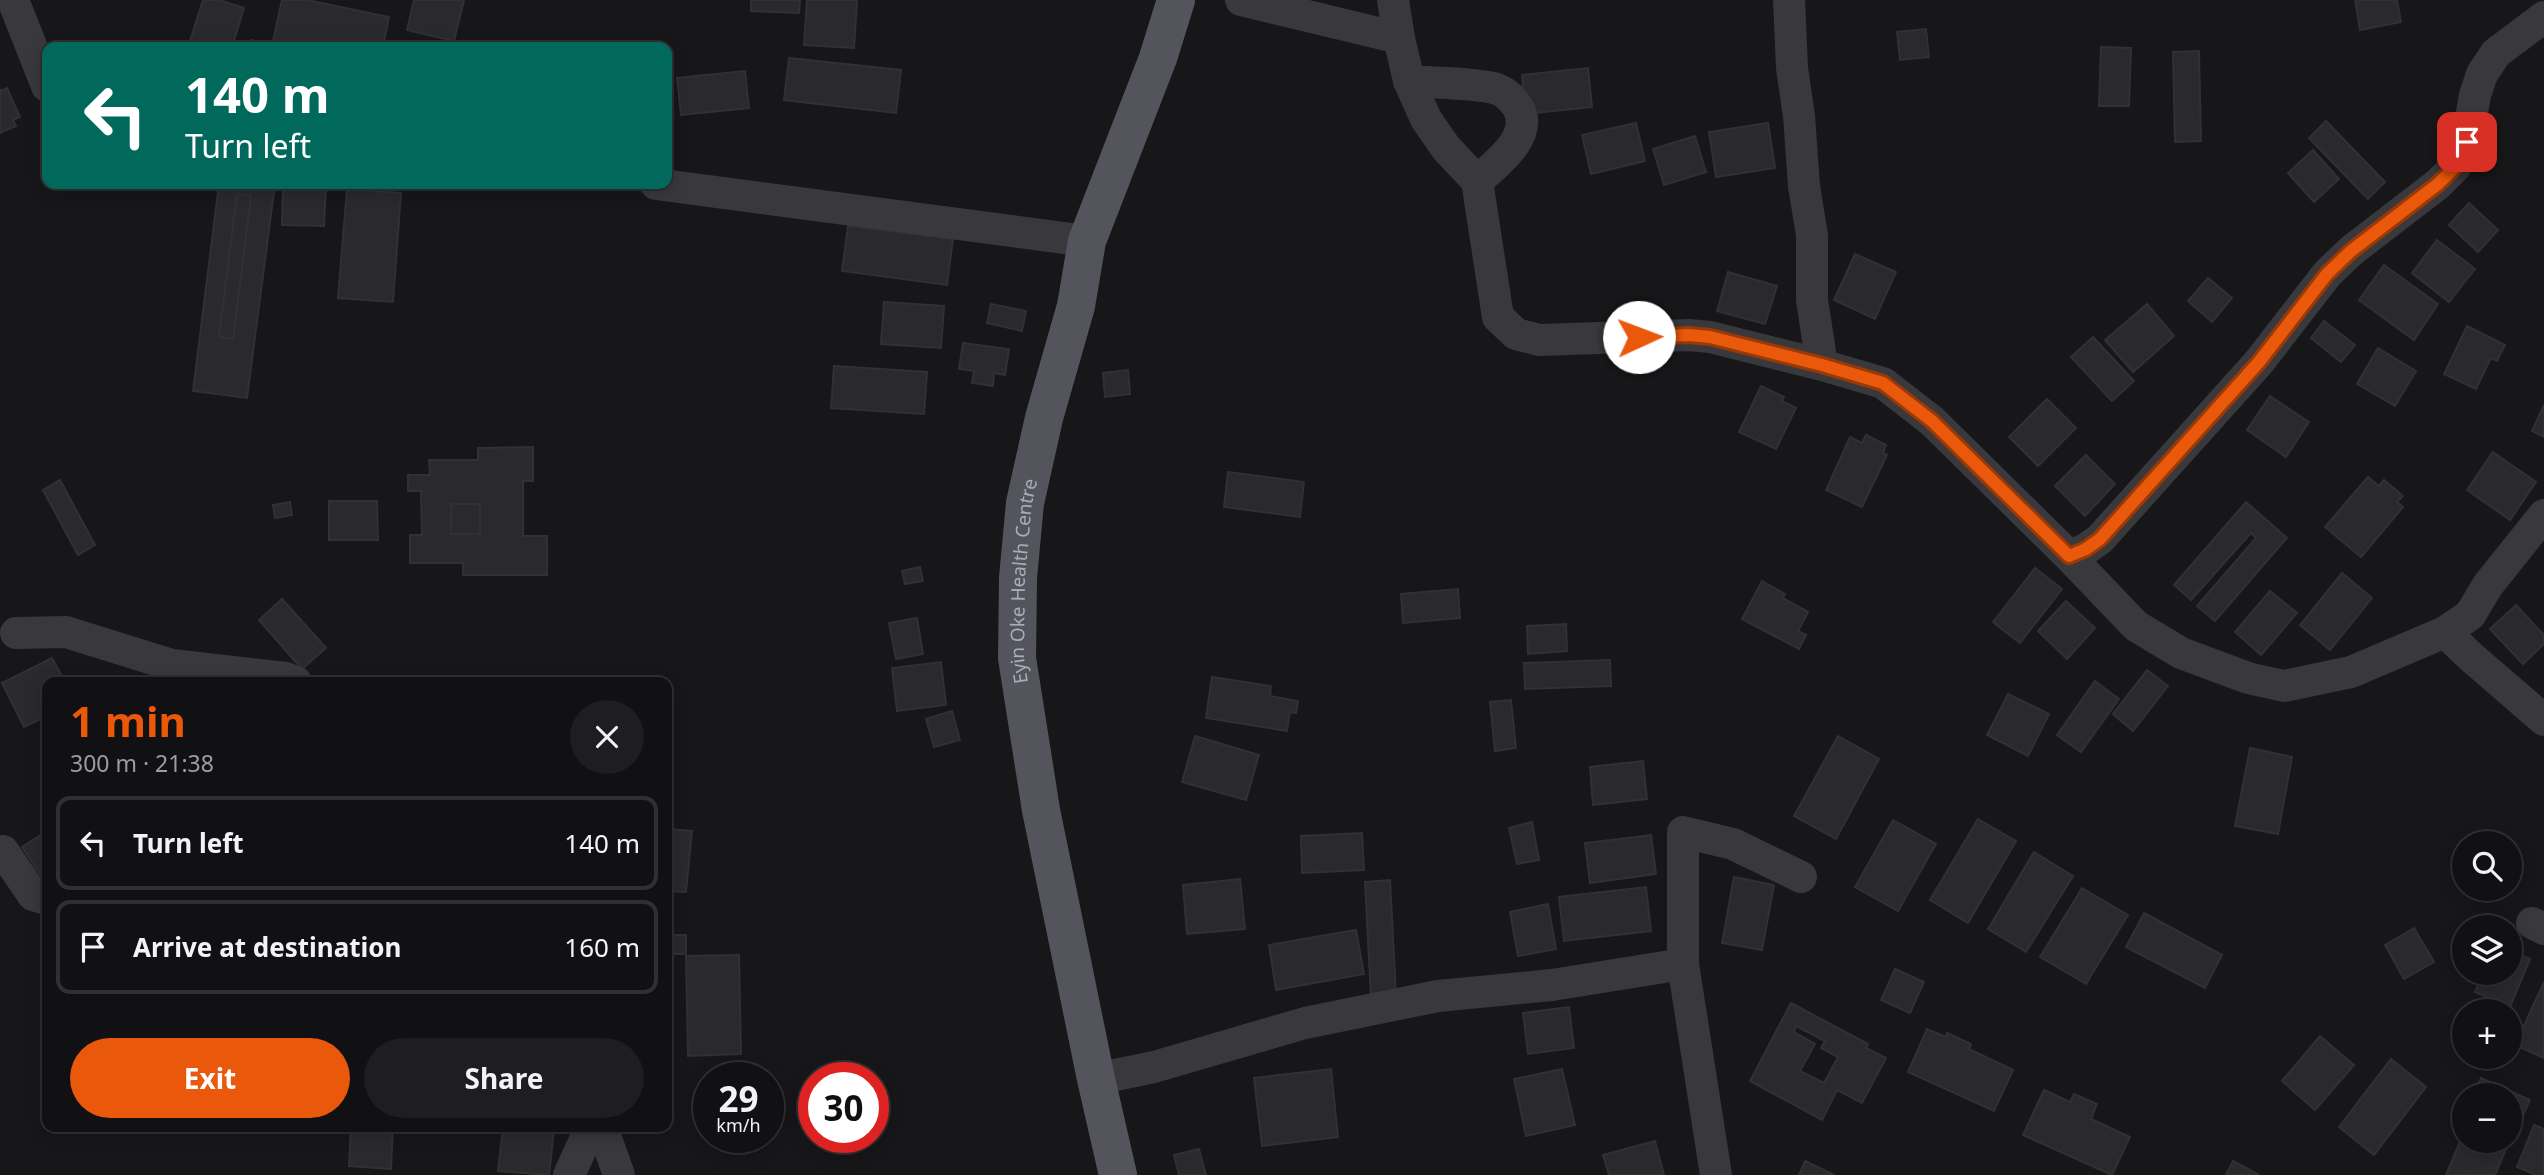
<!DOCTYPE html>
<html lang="en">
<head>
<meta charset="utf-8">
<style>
	body { margin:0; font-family:"Noto Sans",sans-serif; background:#1e1e20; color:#f1f3f6; height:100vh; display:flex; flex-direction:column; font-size:26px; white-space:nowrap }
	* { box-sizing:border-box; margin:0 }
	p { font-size:23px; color:#9c9d9f }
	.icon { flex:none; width:38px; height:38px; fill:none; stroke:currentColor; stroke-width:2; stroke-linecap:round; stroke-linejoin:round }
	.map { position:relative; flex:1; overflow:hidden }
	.details { position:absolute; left:42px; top:677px; width:630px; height:455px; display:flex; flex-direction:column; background:#111012; border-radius:14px; box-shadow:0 4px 18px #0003,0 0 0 2px #303032 }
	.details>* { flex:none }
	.banner { position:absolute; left:42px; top:42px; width:630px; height:147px; border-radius:14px; box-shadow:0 4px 18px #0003,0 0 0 2px #303032; background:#00695c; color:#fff; overflow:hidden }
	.fabs { position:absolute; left:2452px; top:831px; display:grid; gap:14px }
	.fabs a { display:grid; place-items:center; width:70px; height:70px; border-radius:50%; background:#111012; box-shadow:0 4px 18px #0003,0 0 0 2px #303032; font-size:35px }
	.speed { position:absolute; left:693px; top:1062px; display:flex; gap:14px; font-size:35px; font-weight:700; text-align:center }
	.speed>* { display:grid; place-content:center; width:91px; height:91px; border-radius:50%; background:#111012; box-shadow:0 4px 18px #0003,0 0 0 2px #303032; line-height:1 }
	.speed small { font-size:18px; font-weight:400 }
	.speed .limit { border:10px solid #d22; background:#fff; color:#111 }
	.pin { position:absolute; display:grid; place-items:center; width:60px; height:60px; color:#fff; margin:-30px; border-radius:14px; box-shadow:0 4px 10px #0006 }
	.me { position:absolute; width:77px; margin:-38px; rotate:88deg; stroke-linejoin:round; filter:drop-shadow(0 0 5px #0008) }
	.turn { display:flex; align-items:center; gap:24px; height:147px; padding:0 28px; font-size:32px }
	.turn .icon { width:91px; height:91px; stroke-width:2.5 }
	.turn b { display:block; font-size:49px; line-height:60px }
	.round { display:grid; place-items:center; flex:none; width:74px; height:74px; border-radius:37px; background:#1e1e20 }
	.headline { display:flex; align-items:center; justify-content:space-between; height:119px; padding:0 28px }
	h1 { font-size:42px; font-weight:700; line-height:52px; color:#ea580c }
	.cta { display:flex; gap:14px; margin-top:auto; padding:14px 28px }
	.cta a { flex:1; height:80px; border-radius:42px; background:#ea580c; color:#fff; font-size:28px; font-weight:700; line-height:80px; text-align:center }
	.cta a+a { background:#1e1e20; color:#f1f3f6 }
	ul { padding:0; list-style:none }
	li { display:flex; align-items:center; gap:21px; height:94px; margin:0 14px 10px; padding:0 14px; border:4px solid #303032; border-radius:14px }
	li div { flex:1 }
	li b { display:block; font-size:26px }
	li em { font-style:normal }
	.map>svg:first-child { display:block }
	.building { fill:#2a292c; stroke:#313134; stroke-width:2; fill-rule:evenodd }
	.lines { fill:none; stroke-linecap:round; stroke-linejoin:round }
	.minor { stroke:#38383d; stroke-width:32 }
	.major { stroke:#54555c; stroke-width:38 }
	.route-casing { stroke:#983908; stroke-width:18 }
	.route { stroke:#ea580c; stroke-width:12 }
	.labels { text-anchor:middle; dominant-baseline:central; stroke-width:7; stroke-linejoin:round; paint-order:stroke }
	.street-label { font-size:19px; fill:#a9adb8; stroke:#121113 }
</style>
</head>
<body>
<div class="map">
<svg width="2544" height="1175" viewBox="0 0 2544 1175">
	<rect width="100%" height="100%" fill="#171618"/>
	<g class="building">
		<path d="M203 0H219L244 8 232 47H188Z"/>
		<path d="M282 0H307L389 17 383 47H304L273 41Z"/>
		<path d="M414 0H464L454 41 407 30Z"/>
		<path d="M751 0H800L799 13 751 11Z"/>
		<path d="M807 0H857L854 48 804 45Z"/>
		<path d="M2355 0H2397L2401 22 2360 30Z"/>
		<path d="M1926 29 1929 57 1900 60 1897 32Z"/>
		<path d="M251 40 268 45V47H249Z"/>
		<path d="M2101 47 2131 48 2129 106H2099Z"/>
		<path d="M2199 51 2201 141 2175 142 2173 52Z"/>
		<path d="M789 58 901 70 896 113 784 100Z"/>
		<path d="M1588 68 1592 107 1525 114 1522 75Z"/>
		<path d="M745 71 749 108 681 115 677 78Z"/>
		<path d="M7 88 20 117 13 120 16 126 0 133V89L1 91Z"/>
		<path d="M2326 121 2385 182 2368 199 2309 138Z"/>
		<path d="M1636 123 1645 161 1591 174 1582 135Z"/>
		<path d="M1768 123 1775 168 1716 177 1709 132Z"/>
		<path d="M1695 136 1706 172 1664 185 1653 149Z"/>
		<path d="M2313 150 2339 179 2314 202 2288 173Z"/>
		<path d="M219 184H275L247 398 193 391ZM237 194 251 196 233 339 219 337Z"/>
		<path d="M283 184H326L324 226 282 225Z"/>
		<path d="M347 189 401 193 393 302 338 298Z"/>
		<path d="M237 194 251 196 233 339 219 337Z"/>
		<path d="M2469 203 2498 230 2478 252 2449 225Z"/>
		<path d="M848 226 953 239 947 285 842 271Z"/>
		<path d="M2437 240 2475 269 2449 302 2412 273Z"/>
		<path d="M1855 254 1896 272 1875 319 1834 300Z"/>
		<path d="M2384 265 2438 304 2414 340 2359 300Z"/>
		<path d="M1728 272 1777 286 1765 324 1717 311Z"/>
		<path d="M2208 278 2232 298 2212 322 2188 301Z"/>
		<path d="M884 302 944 306 941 348 881 344Z"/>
		<path d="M991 304 1026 311 1022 331 987 323Z"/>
		<path d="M2147 304 2174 336 2133 372 2105 340Z"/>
		<path d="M2324 321 2355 345 2341 362 2311 338Z"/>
		<path d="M2467 326 2505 345 2497 361 2491 358 2476 389 2444 374Z"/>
		<path d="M2093 337 2134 381 2112 401 2071 357Z"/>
		<path d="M963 343 1009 349 1005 375 994 373 993 386 972 383 974 371 959 369Z"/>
		<path d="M2378 348 2416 371 2395 406 2357 384Z"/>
		<path d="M834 366 927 372 924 414 831 408Z"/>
		<path d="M1128 370 1130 394 1105 397 1103 373Z"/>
		<path d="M1761 386 1784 397 1782 401 1796 408 1776 449 1739 432Z"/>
		<path d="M2270 396 2309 422 2286 457 2247 430Z"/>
		<path d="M2047 399 2076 428 2038 466 2009 437Z"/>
		<path d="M2544 405V437L2532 431Z"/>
		<path d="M1866 435 1886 445 1883 453 1887 455 1862 507 1826 490 1850 437 1862 443Z"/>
		<path d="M533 447V481H523V536H547V575H463V563H410V535H422L421 491H408V475H430L429 460H478V448ZM451 504H480V534H451Z"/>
		<path d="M2493 452 2536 482 2510 520 2467 490Z"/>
		<path d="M2086 455 2115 484 2085 516 2055 486Z"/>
		<path d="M1228 472 1304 482 1300 517 1224 507Z"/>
		<path d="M2368 477 2379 486 2384 480 2403 496 2397 502 2403 507 2361 557 2325 527Z"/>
		<path d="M60 480 95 545 78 555 43 490Z"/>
		<path d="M329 501H377L378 540H329Z"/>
		<path d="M290 502 292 515 275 518 273 505Z"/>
		<path d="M2246 502 2287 538 2215 621 2197 606 2256 538 2251 533 2191 600 2174 585Z"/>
		<rect x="451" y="504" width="29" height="30"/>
		<path d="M920 567 923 581 905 584 902 571Z"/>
		<path d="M2035 568 2062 589 2020 643 1993 622Z"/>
		<path d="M2342 573 2372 598 2330 650 2300 625Z"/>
		<path d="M1762 581 1785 594 1783 598 1808 612 1798 631 1806 635 1799 649 1742 619Z"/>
		<path d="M1458 589 1460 618 1403 623 1401 594Z"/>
		<path d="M2270 591 2297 613 2261 655 2235 632Z"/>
		<path d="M282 599 326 648 302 669 259 620Z"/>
		<path d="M2066 601 2095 628 2067 659 2038 631Z"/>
		<path d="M2516 605 2544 635V644L2523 664 2490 629Z"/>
		<path d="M917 618 923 654 896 659 889 623Z"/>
		<path d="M1566 624 1567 651 1528 654 1527 626Z"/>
		<path d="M52 658 65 682H47V716L24 727 2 683Z"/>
		<path d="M1610 660 1611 686 1525 689 1524 663Z"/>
		<path d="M941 662 946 705 897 711 892 668Z"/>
		<path d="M2147 670 2168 686 2133 731 2113 714Z"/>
		<path d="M1212 677 1271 686 1270 696 1298 701 1296 713 1290 712 1287 731 1206 718Z"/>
		<path d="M2095 681 2119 699 2081 752 2057 735Z"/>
		<path d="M2008 694 2049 714 2028 756 1987 735Z"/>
		<path d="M1511 700 1516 748 1495 751 1490 702Z"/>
		<path d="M952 711 960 740 934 747 926 719Z"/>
		<path d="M1195 736 1259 755 1246 800 1182 782Z"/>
		<path d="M1838 736 1879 759 1836 839 1794 816Z"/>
		<path d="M2250 748 2292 757 2278 834 2235 826Z"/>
		<path d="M1643 761 1647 799 1593 805 1590 767Z"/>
		<rect x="667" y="798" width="5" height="18"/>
		<path d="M1978 819 2016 841 1968 923 1930 900Z"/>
		<path d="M1893 820 1936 844 1898 911 1855 887Z"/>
		<path d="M1532 822 1539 860 1517 864 1509 828Z"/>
		<path d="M667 829 692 831 686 892 667 891Z"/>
		<path d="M47 831V885L22 847Z"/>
		<path d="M1362 833 1364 870 1302 873 1301 836Z"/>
		<path d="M1651 835 1656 874 1590 883 1585 843Z"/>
		<path d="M2034 852 2073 876 2026 952 1988 929Z"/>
		<path d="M1734 877 1774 885 1762 950 1722 943Z"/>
		<path d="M1240 879 1245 929 1187 934 1183 885Z"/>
		<path d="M1390 880 1396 995 1371 997 1365 882Z"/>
		<path d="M1646 887 1651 931 1564 941 1559 897Z"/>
		<path d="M2082 888 2128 915 2086 984 2040 957Z"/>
		<path d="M1548 904 1556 949 1518 956 1510 912Z"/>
		<path d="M2144 913 2222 955 2205 988 2126 947Z"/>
		<path d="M2414 928 2434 962 2404 979 2385 945Z"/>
		<path d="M1356 930 1364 974 1276 990 1269 945Z"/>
		<rect x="667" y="935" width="19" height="19"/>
		<path d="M2510 946 2520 951 2519 954 2530 959 2510 1007 2475 992 2483 973H2510Z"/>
		<path d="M739 955 741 1054 688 1056 686 956Z"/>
		<path d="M1895 969 1924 982 1910 1013 1881 1000Z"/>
		<path d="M2544 982V1058L2515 1045Z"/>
		<path d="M1791 1003 1868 1044 1866 1048 1886 1058 1862 1103 1837 1090 1822 1120 1750 1081ZM1796 1026 1825 1041 1821 1048 1838 1057 1824 1083 1800 1071 1815 1044 1794 1032Z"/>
		<path d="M1569 1007 1574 1048 1528 1054 1523 1013Z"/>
		<path d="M1927 1029 1946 1037 1947 1033 1971 1044 1969 1049 2013 1070 1994 1111 1908 1072Z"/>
		<path d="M2320 1036 2354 1065 2315 1110 2282 1081Z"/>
		<path d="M2391 1059 2426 1087 2374 1155 2339 1127Z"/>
		<path d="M1331 1069 1338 1137 1262 1146 1254 1078Z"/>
		<path d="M1562 1069 1575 1125 1526 1136 1514 1079Z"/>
		<path d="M2481 1078 2530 1100 2518 1126 2510 1122V1096H2473Z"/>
		<path d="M2044 1090 2070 1102 2074 1094 2097 1104 2091 1119 2130 1137 2112 1175 2023 1135Z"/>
		<path d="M2534 1125 2544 1129V1175H2536L2517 1167Z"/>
		<path d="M351 1127H393L391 1169 349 1166Z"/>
		<path d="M400 1127H414L413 1132 399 1129Z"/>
		<path d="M503 1127 554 1130 549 1175 498 1171Z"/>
		<path d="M2464 1132V1141L2509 1142 2495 1175H2446Z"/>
		<path d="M1655 1141 1664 1175H1609L1603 1155Z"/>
		<path d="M1199 1149 1206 1175H1179L1174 1155Z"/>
		<path d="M1805 1161 1834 1175H1799Z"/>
		<path d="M2233 1161 2259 1175H2226Z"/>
	</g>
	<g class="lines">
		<g class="minor">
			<path d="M13 0 47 86"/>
			<path d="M1241 0 1399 38"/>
			<path d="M1393 0 1399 38 1409 81 1426 119 1446 148 1477 181 1498 317 1516 334 1539 340 1689 335 1710 337 1822 365 1883 383 1932 421 2069 556 2086 549 2100 539 2259 362 2327 274 2351 251 2438 184 2455 167 2467 142 2475 95 2482 74 2496 53 2544 17"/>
			<path d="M1789 0 1792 68 1799 116 1804 186 1812 235V300L1822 365"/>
			<path d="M1409 81C1431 83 1479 83 1497 89 1507 93 1511 98 1517 106 1536 135 1496 164 1477 181"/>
			<path d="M656 184 1087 241"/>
			<path d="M2069 556 2136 626 2181 653 2248 678 2284 686 2351 672 2445 632 2470 615 2488 585 2544 515"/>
			<path d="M2445 632 2470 656 2544 720"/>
			<path d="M16 633 66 632 172 665 286 678 296 682"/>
			<path d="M3 851 33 895 47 899"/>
			<path d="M2532 923 2544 929"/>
			<path d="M1096 1079 1154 1067 1305 1023 1438 996 1552 985 1683 964"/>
			<path d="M602 1127 619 1175"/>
			<path d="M569 1175 591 1127"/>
			<path d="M1716 1175 1683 964V832L1733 844 1801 877"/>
		</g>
		<path class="major" id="s1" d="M1118 1175 1096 1079 1041 810 1017 658 1018 578 1025 503 1044 418 1076 306 1087 241 1158 58 1176 0"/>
	</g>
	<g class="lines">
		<defs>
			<path id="route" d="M1639 337 1689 335 1710 337 1822 365 1883 383 1932 421 2069 556 2086 549 2100 539 2259 362 2327 274 2351 251 2438 184 2455 167 2467 142"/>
		</defs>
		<use href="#route" class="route-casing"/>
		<use href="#route" class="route"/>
	</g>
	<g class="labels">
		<g class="street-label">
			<text stroke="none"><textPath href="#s1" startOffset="604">Eyin Oke Health Centre</textPath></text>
		</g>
	</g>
</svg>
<div class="fabs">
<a><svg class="icon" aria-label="search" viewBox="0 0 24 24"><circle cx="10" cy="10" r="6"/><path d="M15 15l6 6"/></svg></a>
<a><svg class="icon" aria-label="layers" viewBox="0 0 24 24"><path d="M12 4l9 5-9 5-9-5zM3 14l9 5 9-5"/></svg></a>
<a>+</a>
<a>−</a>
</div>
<div class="speed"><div>29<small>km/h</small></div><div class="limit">30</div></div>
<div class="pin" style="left:2467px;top:142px;background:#d93025"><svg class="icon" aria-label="arrive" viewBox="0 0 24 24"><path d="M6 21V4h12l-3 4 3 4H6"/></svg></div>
<svg class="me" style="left:1639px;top:337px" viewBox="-20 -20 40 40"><circle r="19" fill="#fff"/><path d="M0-13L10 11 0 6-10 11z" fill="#ea580c"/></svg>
<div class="banner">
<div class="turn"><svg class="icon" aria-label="left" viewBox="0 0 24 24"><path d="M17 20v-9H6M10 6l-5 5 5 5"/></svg><div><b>140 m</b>Turn left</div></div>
</div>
<section class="details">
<div class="headline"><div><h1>1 min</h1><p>300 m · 21:38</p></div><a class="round"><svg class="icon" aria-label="close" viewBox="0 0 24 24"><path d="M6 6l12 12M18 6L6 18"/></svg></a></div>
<ul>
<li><svg class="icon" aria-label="left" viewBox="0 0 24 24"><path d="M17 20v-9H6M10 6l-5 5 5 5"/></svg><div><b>Turn left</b></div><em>140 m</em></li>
<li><svg class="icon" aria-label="arrive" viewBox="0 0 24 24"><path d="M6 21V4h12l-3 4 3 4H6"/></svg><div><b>Arrive at destination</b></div><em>160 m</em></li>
</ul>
<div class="cta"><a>Exit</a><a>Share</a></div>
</section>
</div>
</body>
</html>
